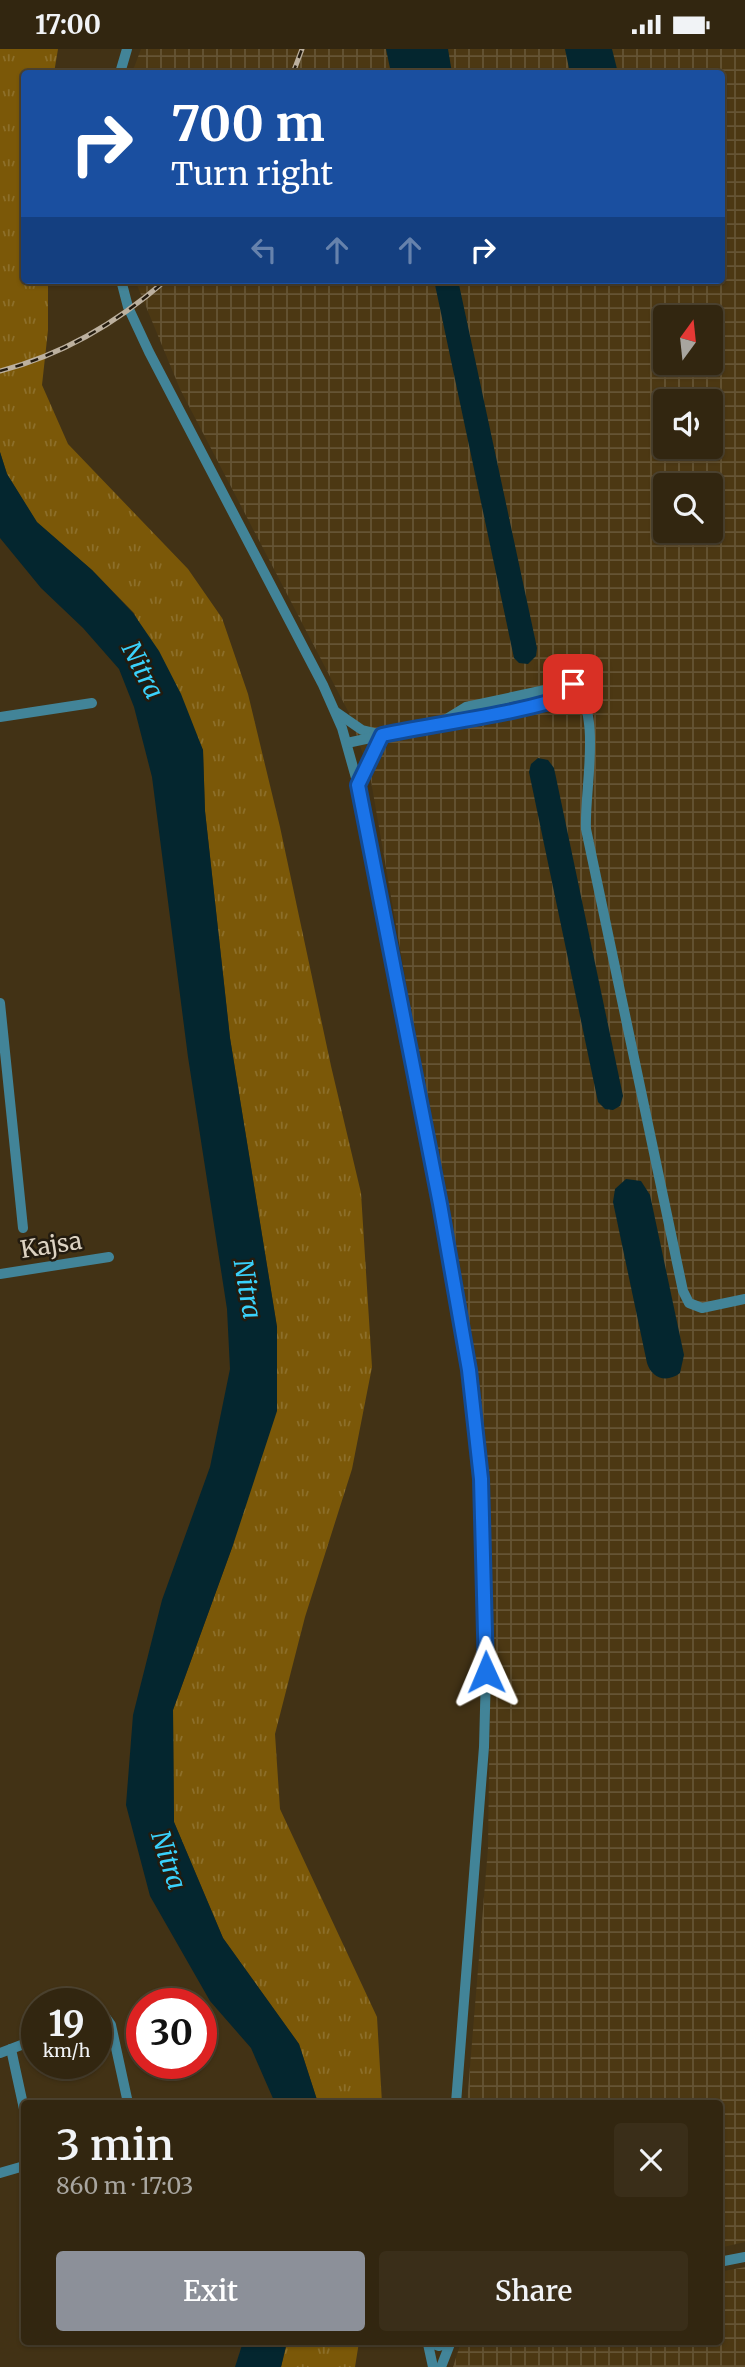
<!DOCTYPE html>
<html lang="en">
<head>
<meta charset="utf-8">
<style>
	body { margin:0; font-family:Merriweather,serif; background:#3a2e19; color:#f1f3f6; height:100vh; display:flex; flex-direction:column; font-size:26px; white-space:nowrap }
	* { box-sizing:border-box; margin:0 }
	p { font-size:23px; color:#a8a59f }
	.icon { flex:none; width:38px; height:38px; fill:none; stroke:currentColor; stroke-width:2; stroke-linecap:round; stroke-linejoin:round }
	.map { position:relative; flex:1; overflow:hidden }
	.side { position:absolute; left:21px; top:2051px; width:702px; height:245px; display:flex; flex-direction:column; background:#322610; border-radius:7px; box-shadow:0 2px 5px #0004,0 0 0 2px #4d4330 }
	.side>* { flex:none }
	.top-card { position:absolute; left:21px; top:21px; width:704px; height:214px; border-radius:7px; box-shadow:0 2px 5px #0004,0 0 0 2px #4d4330; background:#1a4fa0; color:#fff; overflow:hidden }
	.needle { width:46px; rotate:15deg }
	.controls { position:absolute; left:653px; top:256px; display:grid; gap:14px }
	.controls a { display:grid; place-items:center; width:70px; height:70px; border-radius:7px; background:#322610; box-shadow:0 2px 5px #0004,0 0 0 2px #4d4330; font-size:35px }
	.speed { position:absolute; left:21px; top:1939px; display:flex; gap:14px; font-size:35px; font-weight:700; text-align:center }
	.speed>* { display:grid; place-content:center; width:91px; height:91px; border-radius:50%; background:#322610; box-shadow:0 2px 5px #0004,0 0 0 2px #4d4330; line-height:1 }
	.speed small { font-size:18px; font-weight:400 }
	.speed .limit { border:10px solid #d22; background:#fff; color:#111 }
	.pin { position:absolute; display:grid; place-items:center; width:60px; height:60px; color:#fff; margin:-30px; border-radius:14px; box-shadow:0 4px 10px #0006 }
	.me { position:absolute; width:77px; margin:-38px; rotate:359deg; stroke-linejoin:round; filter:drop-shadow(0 0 5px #0008) }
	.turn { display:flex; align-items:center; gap:24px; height:147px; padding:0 35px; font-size:32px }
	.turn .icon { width:91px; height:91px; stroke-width:2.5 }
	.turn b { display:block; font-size:49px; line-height:60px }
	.lanes { display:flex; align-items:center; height:66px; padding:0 35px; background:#0003; justify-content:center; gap:35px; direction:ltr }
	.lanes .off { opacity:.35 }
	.round { display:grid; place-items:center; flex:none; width:74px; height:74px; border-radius:7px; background:#3a2e19 }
	.overview { display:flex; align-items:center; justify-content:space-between; height:119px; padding:0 35px }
	h1 { font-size:42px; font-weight:600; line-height:52px }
	.cta { display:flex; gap:14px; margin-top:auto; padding:14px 35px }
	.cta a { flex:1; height:80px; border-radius:7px; background:#8c9099; color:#fff; font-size:28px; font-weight:600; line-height:80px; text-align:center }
	.cta a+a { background:#3a2e19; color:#f1f3f6 }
	.status { display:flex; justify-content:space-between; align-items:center; height:49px; padding:0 35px; background:#322610; direction:ltr }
	.status svg { height:19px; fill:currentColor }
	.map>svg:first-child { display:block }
	.industrial { fill:url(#industrial-grid); fill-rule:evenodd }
	.grass { fill:url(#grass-tufts) }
	.water { fill:#04262f }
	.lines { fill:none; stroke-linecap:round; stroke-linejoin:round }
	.street { stroke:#428498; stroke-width:10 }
	.rail-casing { stroke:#bcb09e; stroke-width:5 }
	.rail { stroke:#231b0f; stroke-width:2.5; stroke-dasharray:8; stroke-linecap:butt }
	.route-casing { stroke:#114b97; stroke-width:18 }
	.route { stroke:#1a73e8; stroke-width:12 }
	.labels { text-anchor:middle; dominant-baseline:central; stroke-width:5; stroke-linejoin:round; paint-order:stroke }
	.street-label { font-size:24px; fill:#dcd2c2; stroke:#231b0f }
	.water-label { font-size:26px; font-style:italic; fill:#3ad1fa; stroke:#231b0f }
</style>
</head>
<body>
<div class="status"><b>17:00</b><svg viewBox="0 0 49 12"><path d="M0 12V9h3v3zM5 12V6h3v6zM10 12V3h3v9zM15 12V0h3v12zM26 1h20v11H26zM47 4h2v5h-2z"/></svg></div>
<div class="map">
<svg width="745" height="2318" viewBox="0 0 745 2318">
	<defs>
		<pattern id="industrial-grid" width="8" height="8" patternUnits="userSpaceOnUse" patternTransform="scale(1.75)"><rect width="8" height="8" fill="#4c3813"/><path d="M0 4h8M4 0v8" fill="none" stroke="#655434"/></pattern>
		<pattern id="grass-tufts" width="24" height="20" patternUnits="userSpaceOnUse" patternTransform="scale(1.75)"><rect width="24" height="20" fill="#7b5808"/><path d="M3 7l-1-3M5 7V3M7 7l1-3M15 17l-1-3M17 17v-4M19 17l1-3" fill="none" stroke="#8d6f2a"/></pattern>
	</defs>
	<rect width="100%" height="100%" fill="#423215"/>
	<g class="industrial">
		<path d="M141 0H745V2193L719 2199V2054H467L488 1799 492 1502 473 1322 370 726 349 664 180 340 135 231H721V24H132ZM665 268H710V313H665ZM665 352H710V397H665ZM665 436H710V481H665Z"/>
		<path d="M745 2218V2318H453L461 2293 719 2292V2223Z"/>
	</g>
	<g class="grass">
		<path d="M0 0H58L54 24H24V231H48V281L42 336 68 395 188 520 222 569 248 645 280 778 331 1017 361 1144 372 1318 352 1420 305 1568 275 1685 280 1760 377 1968 382 2054H318L299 1995 223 1889 174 1773 173 1661 233 1496 277 1278 230 989 205 762 203 701 134 564 92 521 37 474 7 425 0 403Z"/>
		<path d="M287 2293H359L355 2318H281Z"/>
	</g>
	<g class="water">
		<path d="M386 0H448L452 24H391Z"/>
		<path d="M565 0H612L618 24H570Z"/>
		<path d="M434 231H458L537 599 536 607 528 615 519 614 514 609Z"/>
		<path d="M0 403 7 425 37 473 92 521 133 564 159 602 181 645 203 701 205 762 230 989 277 1278V1362L233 1496 173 1661 174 1773 223 1889 299 1995 318 2054H275L251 1999 210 1952 150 1847 126 1756 133 1666 162 1551 210 1418 230 1320 227 1260 188 1008 152 728 134 658 119 620 83 579 41 539 0 489Z"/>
		<path d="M538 709 548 711 554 719 623 1047 620 1057 613 1061 605 1060 598 1053 529 723 531 715Z"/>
		<path d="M626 1130 641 1132 650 1146 684 1306 680 1324C667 1334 652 1330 647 1314L613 1153 615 1140Z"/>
		<path d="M243 2293H287L281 2318H235Z"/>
	</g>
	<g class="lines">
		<g class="street">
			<path d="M120 24 127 0"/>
			<path d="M121 231 128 258 149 303 323 636 342 679 358 736 440 1155 469 1320 481 1430 486 1623 484 1698 456 2054"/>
			<path d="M336 663 362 681 379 685"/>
			<path d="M0 668 92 654"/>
			<path d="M440 674 466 658 573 635C603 663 584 741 586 780L683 1242 689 1254 702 1259 745 1250"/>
			<path d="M347 694 440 674 470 672 551 654 581 643"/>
			<path d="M358 736 382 686"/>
			<path d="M0 954 23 1179"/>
			<path d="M0 1225 109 1208"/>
			<path d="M96 1968 106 1969 111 1976 128 2054"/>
			<path d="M11 2000 24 2060"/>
			<path d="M0 2004 37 1990"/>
			<path d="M0 2124 24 2117"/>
			<path d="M719 2213 745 2208"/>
			<path d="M425 2292 439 2297 453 2292"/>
			<path d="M428 2295 433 2318"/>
			<path d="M441 2318 450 2295"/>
		</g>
		<defs>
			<g id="rail">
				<path d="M293 24 302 0"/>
				<path d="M0 322C62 306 118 273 166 231"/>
			</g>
		</defs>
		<use href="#rail" class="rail-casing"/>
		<use href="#rail" class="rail"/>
	</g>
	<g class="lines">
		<defs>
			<path id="route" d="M486 1623 481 1430 469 1321 440 1155 358 736 382 686C449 672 516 666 581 643L573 635"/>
		</defs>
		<use href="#route" class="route-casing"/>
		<use href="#route" class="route"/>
	</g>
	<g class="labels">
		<g class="street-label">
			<text transform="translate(51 1196) rotate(-9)">Kajsa</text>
		</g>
		<g class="water-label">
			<text transform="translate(143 621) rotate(63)">Nitra</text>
			<text transform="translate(248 1240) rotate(80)">Nitra</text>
			<text transform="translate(169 1811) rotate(72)">Nitra</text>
		</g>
	</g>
</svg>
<div class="controls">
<a><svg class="needle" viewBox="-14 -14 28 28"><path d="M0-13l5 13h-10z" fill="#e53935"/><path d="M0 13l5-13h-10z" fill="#a8a59f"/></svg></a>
<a><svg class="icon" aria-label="sound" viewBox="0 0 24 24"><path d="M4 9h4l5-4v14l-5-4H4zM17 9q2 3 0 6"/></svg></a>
<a><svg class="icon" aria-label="search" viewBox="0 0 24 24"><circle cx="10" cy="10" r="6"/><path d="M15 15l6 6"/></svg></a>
</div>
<div class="speed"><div>19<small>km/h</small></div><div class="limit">30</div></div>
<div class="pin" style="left:573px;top:635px;background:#d93025"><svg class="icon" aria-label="arrive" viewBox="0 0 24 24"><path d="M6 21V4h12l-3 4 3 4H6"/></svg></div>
<svg class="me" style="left:486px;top:1623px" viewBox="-20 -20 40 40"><path d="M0-17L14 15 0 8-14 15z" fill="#1a73e8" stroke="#fff" stroke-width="4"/></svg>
<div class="top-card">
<div class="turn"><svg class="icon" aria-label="right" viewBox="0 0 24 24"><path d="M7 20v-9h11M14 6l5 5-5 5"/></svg><div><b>700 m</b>Turn right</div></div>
<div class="lanes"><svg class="icon off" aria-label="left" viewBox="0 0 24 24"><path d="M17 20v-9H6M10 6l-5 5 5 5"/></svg><svg class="icon off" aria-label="ahead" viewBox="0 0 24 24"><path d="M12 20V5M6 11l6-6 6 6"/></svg><svg class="icon off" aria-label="ahead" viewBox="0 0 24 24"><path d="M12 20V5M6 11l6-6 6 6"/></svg><svg class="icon" aria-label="right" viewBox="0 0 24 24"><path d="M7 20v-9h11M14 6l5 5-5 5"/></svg></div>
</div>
<section class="side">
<div class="overview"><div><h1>3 min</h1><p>860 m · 17:03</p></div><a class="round"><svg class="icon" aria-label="close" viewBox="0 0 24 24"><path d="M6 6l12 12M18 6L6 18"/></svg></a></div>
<div class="cta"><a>Exit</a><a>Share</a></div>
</section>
</div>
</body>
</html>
